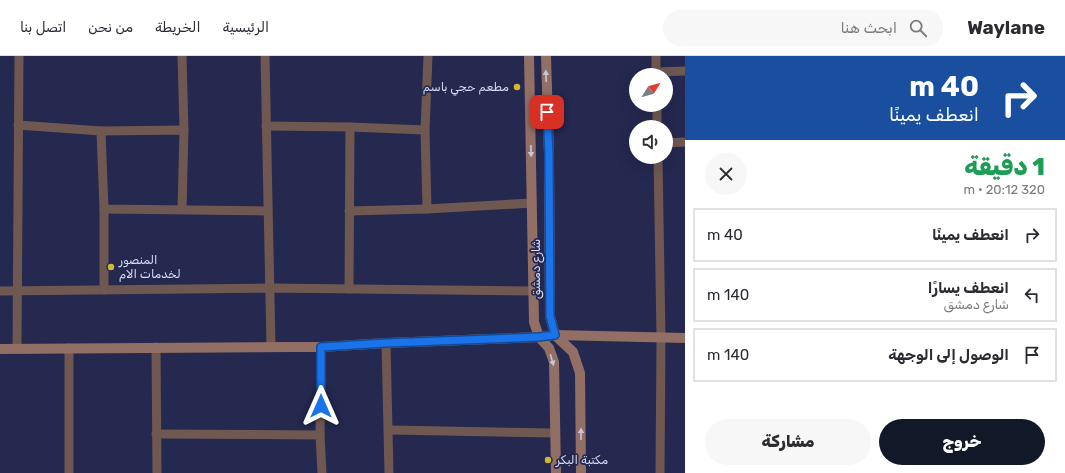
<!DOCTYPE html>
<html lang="ar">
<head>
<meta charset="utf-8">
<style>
	body { margin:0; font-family:Rubik,Cairo,sans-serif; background:#f7f7f7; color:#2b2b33; direction:rtl; height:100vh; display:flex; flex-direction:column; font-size:15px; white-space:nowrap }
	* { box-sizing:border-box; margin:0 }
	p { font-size:13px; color:#7c7c81 }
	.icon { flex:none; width:22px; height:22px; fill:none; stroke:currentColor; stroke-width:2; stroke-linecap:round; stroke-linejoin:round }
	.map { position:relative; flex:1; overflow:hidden; direction:ltr }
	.details { display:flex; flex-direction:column; background:#fff; width:380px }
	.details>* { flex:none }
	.top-card { background:#1a4fa0; color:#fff; overflow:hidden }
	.needle { width:26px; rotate:53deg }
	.fabs { position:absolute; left:629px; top:12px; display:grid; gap:8px }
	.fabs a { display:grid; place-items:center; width:44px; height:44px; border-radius:50%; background:#fff; box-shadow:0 4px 16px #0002; font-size:20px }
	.pin { position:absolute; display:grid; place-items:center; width:34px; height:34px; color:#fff; margin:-17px; border-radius:8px; box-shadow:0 2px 6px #0006 }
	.me { position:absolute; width:44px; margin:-22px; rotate:0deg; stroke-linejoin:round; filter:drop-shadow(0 0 3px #0008) }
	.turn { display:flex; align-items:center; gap:14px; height:84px; padding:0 20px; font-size:18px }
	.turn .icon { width:52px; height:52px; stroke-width:2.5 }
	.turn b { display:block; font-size:28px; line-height:34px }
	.round { display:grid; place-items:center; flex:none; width:42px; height:42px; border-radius:21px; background:#f7f7f7 }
	.overview { display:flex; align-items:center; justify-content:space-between; height:68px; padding:0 20px }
	h1 { font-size:24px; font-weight:800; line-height:30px; color:#1e9e55 }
	.action { display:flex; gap:8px; margin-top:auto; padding:8px 20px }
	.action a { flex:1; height:46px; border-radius:24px; background:#111827; color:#fff; font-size:16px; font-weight:800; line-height:46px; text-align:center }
	.action a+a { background:#f7f7f7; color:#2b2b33 }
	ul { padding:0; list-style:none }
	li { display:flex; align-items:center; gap:12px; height:54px; margin:0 8px 6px; padding:0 12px; border:2px solid #e1e1e2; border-radius:0px }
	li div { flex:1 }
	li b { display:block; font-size:15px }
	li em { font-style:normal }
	header { display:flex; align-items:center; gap:24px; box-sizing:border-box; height:56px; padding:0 20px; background:#fff; border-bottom:1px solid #e1e1e2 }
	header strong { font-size:19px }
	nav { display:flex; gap:22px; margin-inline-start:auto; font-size:14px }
	.search { width:280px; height:36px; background:#f7f7f7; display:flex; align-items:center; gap:10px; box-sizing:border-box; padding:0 14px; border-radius:22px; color:#7c7c81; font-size:15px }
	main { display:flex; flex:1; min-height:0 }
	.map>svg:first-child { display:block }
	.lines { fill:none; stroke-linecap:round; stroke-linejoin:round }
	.street { stroke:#6e5851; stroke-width:9 }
	.secondary { stroke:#926f65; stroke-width:10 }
	.oneway { fill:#c9c6d8 }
	.route-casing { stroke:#114b97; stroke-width:10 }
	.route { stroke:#1a73e8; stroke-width:7 }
	.poi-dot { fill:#d1b736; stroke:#25284f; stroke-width:1.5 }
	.labels { text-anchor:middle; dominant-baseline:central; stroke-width:3.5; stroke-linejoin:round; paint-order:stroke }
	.poi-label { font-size:12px; fill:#d7dcf5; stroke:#25284f; text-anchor:start }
	.street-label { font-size:12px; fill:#d7dcf5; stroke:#25284f }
</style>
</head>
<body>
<header>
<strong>Waylane</strong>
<div class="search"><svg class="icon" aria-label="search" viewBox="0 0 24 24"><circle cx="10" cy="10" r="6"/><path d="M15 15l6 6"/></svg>ابحث هنا</div>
<nav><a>الرئيسية</a><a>الخريطة</a><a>من نحن</a><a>اتصل بنا</a></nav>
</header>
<main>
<section class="details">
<div class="top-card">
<div class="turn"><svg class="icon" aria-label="right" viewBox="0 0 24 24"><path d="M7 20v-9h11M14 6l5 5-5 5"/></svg><div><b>40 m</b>انعطف يمينًا</div></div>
</div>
<div class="overview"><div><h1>1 دقيقة</h1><p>320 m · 20:12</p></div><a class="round"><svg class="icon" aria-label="close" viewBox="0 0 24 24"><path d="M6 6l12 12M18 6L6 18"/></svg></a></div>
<ul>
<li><svg class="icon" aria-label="right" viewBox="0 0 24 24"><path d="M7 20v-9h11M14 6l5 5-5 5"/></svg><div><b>انعطف يمينًا</b></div><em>40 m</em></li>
<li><svg class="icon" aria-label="left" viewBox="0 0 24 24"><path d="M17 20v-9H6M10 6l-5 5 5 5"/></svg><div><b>انعطف يسارًا</b><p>شارع دمشق</p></div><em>140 m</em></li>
<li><svg class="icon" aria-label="arrive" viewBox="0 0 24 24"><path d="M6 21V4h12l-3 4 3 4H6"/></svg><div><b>الوصول إلى الوجهة</b></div><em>140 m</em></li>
</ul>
<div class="action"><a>خروج</a><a>مشاركة</a></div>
</section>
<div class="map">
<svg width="685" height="417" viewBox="0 0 685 417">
	<rect width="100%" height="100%" fill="#25284f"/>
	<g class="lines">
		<g class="street">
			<path d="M182 0 184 74"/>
			<path d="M265 0 271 291"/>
			<path d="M428 0 425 74 427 153 532 147"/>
			<path d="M656 0V19"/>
			<path d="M656 16 685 15"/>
			<path d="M657 49V71"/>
			<path d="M18 69 101 75"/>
			<path d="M266 70 350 71 349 233"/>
			<path d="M350 71 425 74"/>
			<path d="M666 87 685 86"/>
			<path d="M658 101 661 281 660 417"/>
			<path d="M104 153V234"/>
			<path d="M182 154 184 74 101 75 104 153 268 155"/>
			<path d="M349 155 427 153"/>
			<path d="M0 235 270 232 533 235"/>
			<path d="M386 287 389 417"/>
			<path d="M156 291 157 417"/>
			<path d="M321 291 320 379 322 417"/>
			<path d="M17 292 19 0"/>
			<path d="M69 292V417"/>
			<path d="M389 374 555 377"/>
			<path d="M156 378 320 379"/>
		</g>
		<g class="secondary">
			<path d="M529 0 534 266 539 281 549 292 554 306 556 417"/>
			<path d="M546 0 549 99 550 260 555 279 573 296 580 317 581 417"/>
			<path d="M0 293 292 291H321L386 287 539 281 555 279 685 282"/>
		</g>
	</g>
	<defs><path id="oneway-solid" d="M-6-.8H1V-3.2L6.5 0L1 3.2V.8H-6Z"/></defs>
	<g class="oneway">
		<use href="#oneway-solid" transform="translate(546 20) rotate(-92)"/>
		<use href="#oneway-solid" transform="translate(531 95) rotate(89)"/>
		<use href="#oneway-solid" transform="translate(552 304) rotate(74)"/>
		<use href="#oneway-solid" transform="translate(581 378) rotate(-90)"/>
	</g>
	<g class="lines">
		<defs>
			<path id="route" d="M321 350V291L386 287 539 281 555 279 550 260 549 99 547 56"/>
		</defs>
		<use href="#route" class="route-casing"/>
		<use href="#route" class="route"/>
	</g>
	<g class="poi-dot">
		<circle cx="517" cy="31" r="4"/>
		<circle cx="111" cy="211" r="4"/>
		<circle cx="548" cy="404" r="4"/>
	</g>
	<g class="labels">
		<g class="poi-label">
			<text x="509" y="31" text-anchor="end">مطعم حجي باسم</text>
			<text x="119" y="204">المنصور<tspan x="119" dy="14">لخدمات الام</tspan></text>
			<text x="556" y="404">مكتبة البكر</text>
		</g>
		<g class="street-label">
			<text transform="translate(536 213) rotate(-90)">شارع دمشق</text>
		</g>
	</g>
</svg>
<div class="fabs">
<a><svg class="needle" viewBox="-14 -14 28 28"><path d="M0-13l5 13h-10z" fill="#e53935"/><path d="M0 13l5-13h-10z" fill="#7c7c81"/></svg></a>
<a><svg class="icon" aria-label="sound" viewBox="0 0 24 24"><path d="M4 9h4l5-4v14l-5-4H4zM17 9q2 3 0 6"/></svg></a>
</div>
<div class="pin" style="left:547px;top:56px;background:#d93025"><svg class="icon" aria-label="arrive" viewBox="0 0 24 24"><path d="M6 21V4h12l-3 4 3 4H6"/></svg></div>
<svg class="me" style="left:321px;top:350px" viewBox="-20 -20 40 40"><path d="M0-17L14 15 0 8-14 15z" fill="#1a73e8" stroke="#fff" stroke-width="4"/></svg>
</div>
</main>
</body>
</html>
